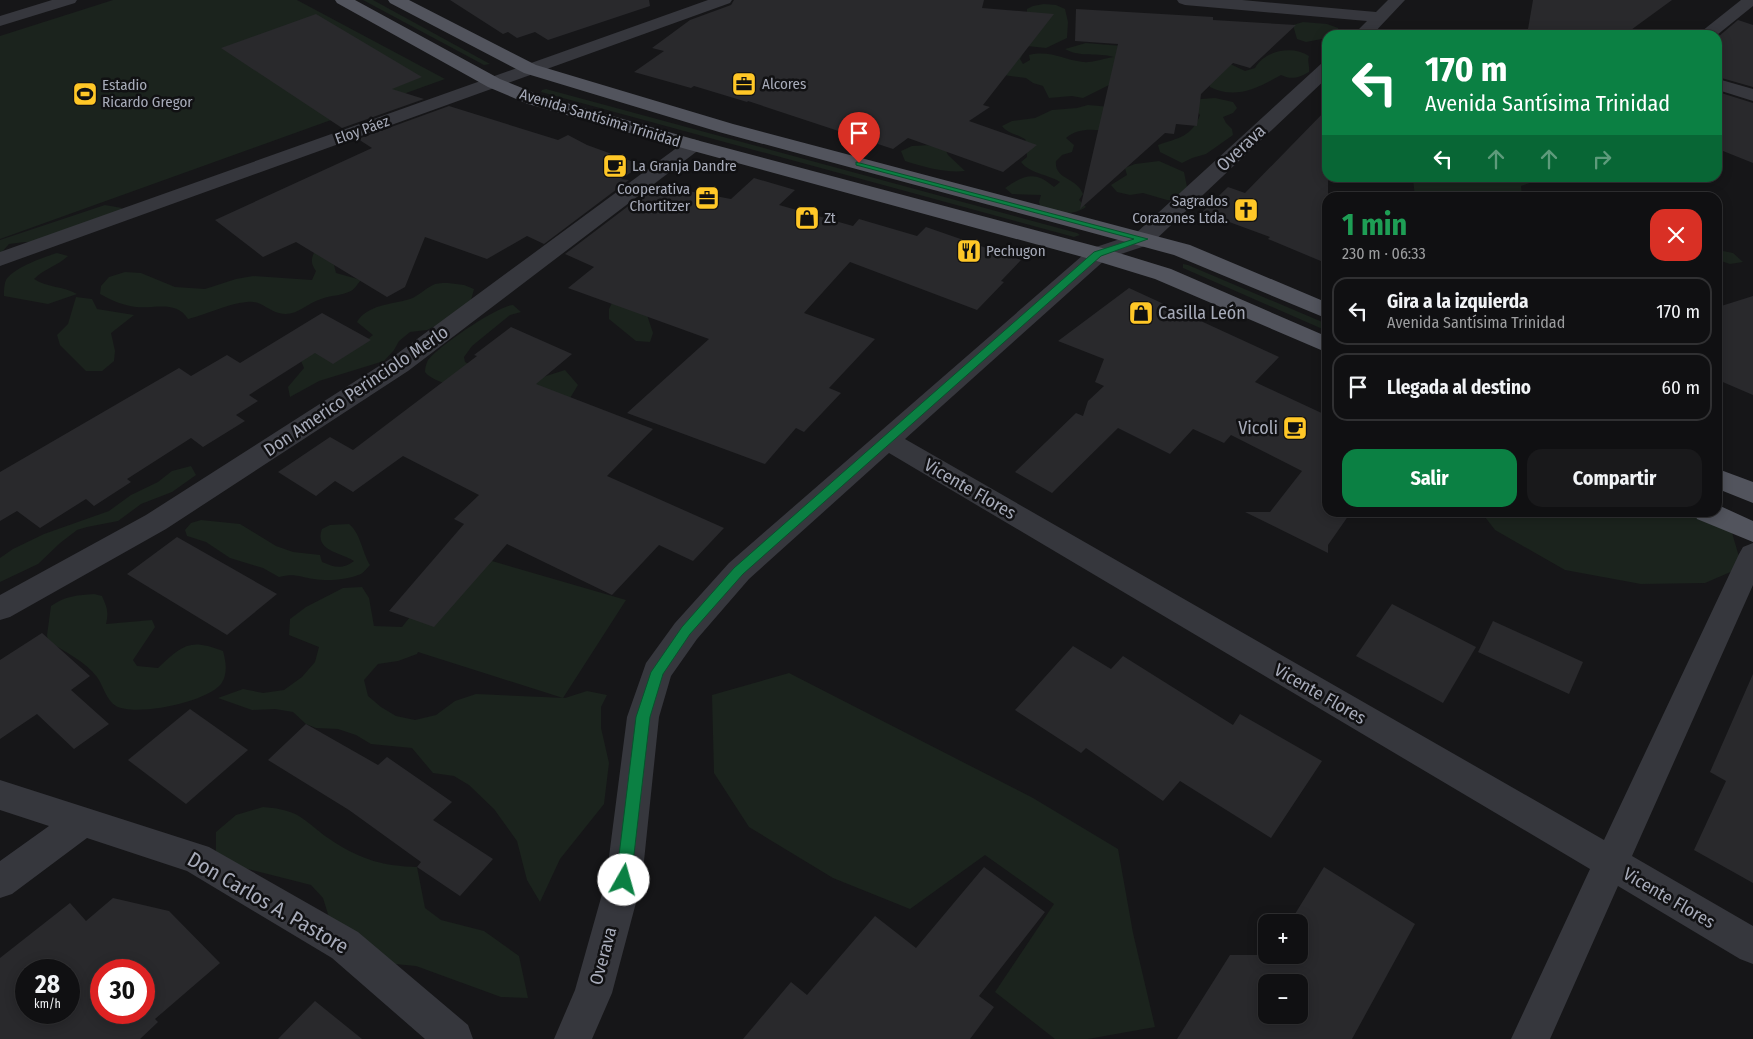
<!DOCTYPE html>
<html lang="es">
<head>
<meta charset="utf-8">
<style>
	body { margin:0; font-family:"Fira Sans Condensed",sans-serif; background:#19191b; color:#f1f3f6; height:100vh; display:flex; flex-direction:column; font-size:19px; white-space:nowrap }
	* { box-sizing:border-box; margin:0 }
	p { font-size:16px; color:#9c9d9f }
	.icon { flex:none; width:28px; height:28px; fill:none; stroke:currentColor; stroke-width:2; stroke-linecap:round; stroke-linejoin:round }
	.map { position:relative; flex:1; overflow:hidden }
	.panel { position:absolute; left:1322px; top:192px; width:400px; height:325px; display:flex; flex-direction:column; background:#101012; border-radius:15px; box-shadow:0 2px 12px #0003,0 0 0 1px #303032 }
	.panel>* { flex:none }
	.top-card { position:absolute; left:1322px; top:30px; width:400px; height:152px; border-radius:15px; box-shadow:0 2px 12px #0003,0 0 0 1px #303032; background:#0b8043; color:#fff; overflow:hidden }
	.buttons { position:absolute; left:1258px; top:914px; display:grid; gap:10px }
	.buttons a { display:grid; place-items:center; width:50px; height:50px; border-radius:10px; background:#101012; box-shadow:0 2px 12px #0003,0 0 0 1px #303032; font-size:25px }
	.speed { position:absolute; left:15px; top:959px; display:flex; gap:10px; font-size:25px; font-weight:700; text-align:center }
	.speed>* { display:grid; place-content:center; width:65px; height:65px; border-radius:50%; background:#101012; box-shadow:0 2px 12px #0003,0 0 0 1px #303032; line-height:1 }
	.speed small { font-size:12px; font-weight:400 }
	.speed .limit { border:8px solid #d22; background:#fff; color:#111 }
	.pin { position:absolute; display:grid; place-items:center; width:42px; height:42px; color:#fff; margin:-51px -21px; border-radius:50% 50% 50% 0; rotate:-45deg; box-shadow:0 0 5px #0007 }
	.pin .icon { rotate:45deg }
	.me { position:absolute; width:55px; margin:-28px; rotate:7deg; stroke-linejoin:round; filter:drop-shadow(0 0 4px #0008) }
	.turn { display:flex; align-items:center; gap:18px; height:105px; padding:0 20px; font-size:22px }
	.turn .icon { width:65px; height:65px; stroke-width:2.5 }
	.turn b { display:block; font-size:35px; line-height:42px }
	.lanes { display:flex; align-items:center; height:48px; padding:0 20px; background:#0003; justify-content:center; gap:25px; direction:ltr }
	.lanes .off { opacity:.35 }
	.round { display:grid; place-items:center; flex:none; width:52px; height:52px; border-radius:15px; background:#19191b }
	.head { display:flex; align-items:center; justify-content:space-between; height:85px; padding:0 20px }
	h1 { font-size:30px; font-weight:700; line-height:38px; color:#1e9e55 }
	.action { display:flex; gap:10px; margin-top:auto; padding:10px 20px }
	.action a { flex:1; height:58px; border-radius:15px; background:#0b8043; color:#fff; font-size:20px; font-weight:700; line-height:58px; text-align:center }
	.action a+a { background:#19191b; color:#f1f3f6 }
	ul { padding:0; list-style:none }
	li { display:flex; align-items:center; gap:15px; height:68px; margin:0 10px 8px; padding:0 10px; border:2px solid #303032; border-radius:15px }
	li div { flex:1 }
	li b { display:block; font-size:19px }
	li em { font-style:normal }
	.map>svg:first-child { display:block }
	.green { fill:#1b231d }
	.building { fill:#29292c; fill-rule:evenodd }
	.lines { fill:none; stroke-linecap:round; stroke-linejoin:round }
	.street { fill:#36373d; fill-rule:evenodd }
	.primary { fill:#52545d; fill-rule:evenodd }
	.route { fill:#0b8043; stroke:#07532c }
	.labels { text-anchor:middle; dominant-baseline:central; stroke-width:5; stroke-linejoin:round; paint-order:stroke }
	.far-poi-label { font-size:15px; fill:#a7abb9; stroke:#111113; text-anchor:start }
	.far-street-label { font-size:15px; fill:#a7abb9; stroke:#111113 }
	.street-label { font-size:18px; fill:#a7abb9; stroke:#111113 }
	.poi-label { font-size:18px; fill:#a7abb9; stroke:#111113; text-anchor:start }
	.near-street-label { font-size:21px; fill:#a7abb9; stroke:#111113 }
</style>
</head>
<body>
<div class="map">
<svg width="1753" height="1039" viewBox="0 0 1753 1039">
	<rect width="100%" height="100%" fill="#161618"/>
	<g class="green">
		<path d="M113 0H297L445 79 0 239V36Z"/>
		<path d="M363 0H373L490 64 484 65Z"/>
		<path d="M1044 4 1056 5 1065 9 1068 22 1067 38 1046 48 1027 46V9L1033 6Z"/>
		<path d="M1303 22 1327 24 1338 28 1339 31 1335 35H1328L1327 38 1306 42 1297 39 1293 25Z"/>
		<path d="M1086 43 1133 47 1226 62 1245 71 1255 68C1265 50 1293 45 1309 56 1307 62 1310 66 1309 72 1298 78 1292 80 1281 75 1258 88 1235 100 1210 87V80L1109 85 1083 98 1072 96 1049 98 1043 86 1033 83 1026 78 1003 75 1023 54 1020 59 1023 64 1030 60 1029 55C1051 50 1063 60 1083 62 1092 63 1105 58 1114 57 1097 52 1081 58 1065 49Z"/>
		<path d="M546 89 1077 233 1080 235 1074 237 541 92 542 90Z"/>
		<path d="M1215 98 1233 102 1237 108 1233 113 1223 117 1226 123 1232 129 1233 135 1206 154 1192 158 1182 163 1160 152 1158 145C1178 138 1192 137 1200 115L1188 100Z"/>
		<path d="M1088 105 1111 107 1113 132C1097 130 1080 126 1066 138L1074 145 1072 152 1062 155 1056 161C1054 180 1077 177 1083 194L1079 200 1086 207C1071 217 1058 212 1041 209L1039 202 1041 195 1012 194 1005 188C1024 175 1035 170 1054 187L1060 182C1048 174 1030 174 1021 162L1027 157V150L1018 145 1026 140C1018 134 1008 134 1002 126L1012 121 1035 118 1052 110 1077 108Z"/>
		<path d="M932 145 945 149 948 155 965 171C945 173 924 167 905 161L901 151 912 146Z"/>
		<path d="M1159 161 1184 172 1187 187 1181 193 1182 200H1167L1143 193 1130 195 1117 192 1111 185 1127 175 1125 168 1135 164Z"/>
		<path d="M1413 178H1533L1535 181 1521 186 1522 197 1415 198Z"/>
		<path d="M105 205 122 208 111 222 46 242H25L9 244 0 254V240Z"/>
		<path d="M316 249 334 265 336 273 361 280C358 283 355 289 351 291 341 296 331 295 321 299 307 303 295 318 279 313 267 310 261 300 247 302 226 304 208 314 188 319 175 298 150 311 130 306 120 304 109 299 100 294L101 286 109 277 125 272 141 273 175 287 205 289 236 279 253 276 312 280 316 271C310 263 311 258 316 249Z"/>
		<path d="M1718 250 1733 253 1743 262 1730 264 1718 260Z"/>
		<path d="M57 253 68 256C57 266 44 269 34 279 48 288 63 286 77 294L48 304 4 296C4 292 4 284 6 280 13 268 44 257 57 253Z"/>
		<path d="M1183 264 1188 265 1327 324V331L1183 268Z"/>
		<path d="M448 283 464 285 474 289 471 300 445 321 427 330 410 332 399 341 394 350 384 361 319 381 290 397 288 387 304 368 297 351 362 344 373 335 357 322C368 304 391 305 410 299 419 296 424 289 433 285 437 283 444 283 448 283Z"/>
		<path d="M76 297 92 299 97 309 134 315 111 333 115 351 114 361 102 371H86L60 345 57 335 68 324Z"/>
		<path d="M613 301 647 315 653 333 650 342 636 341 609 319V309Z"/>
		<path d="M513 305 521 312 510 315 472 346 464 357 465 362 482 372 521 384 565 370 578 385 567 403C540 399 439 392 425 372 425 368 426 364 428 360 439 346 497 306 513 305Z"/>
		<path d="M191 466 196 475 172 492 141 504 118 521 87 527 77 530 60 543 38 564 0 582V558L13 549 44 534 109 511 131 495 158 482 172 471Z"/>
		<path d="M1482 513H1716L1728 519 1742 567 1705 583 1641 584 1565 570 1495 530Z"/>
		<path d="M201 520 240 524 276 546 293 552 320 555 322 562C334 567 342 570 354 561 340 552 314 551 322 529L330 525 349 524C361 534 362 552 370 565 367 568 363 574 358 575 346 580 327 581 314 579 299 577 295 573 279 577L263 568 230 558 206 542 187 536 185 530 191 523Z"/>
		<path d="M461 552 626 600 563 698 418 652 417 654 398 661 378 664 364 680 368 696 381 707 396 716 415 720 436 715 455 701 476 694 565 698 587 691 607 695 601 707V728L609 763 604 804 560 859 540 902 527 880 517 841 494 809 469 785 454 776 433 773 412 748 371 744 356 735 338 729 316 728 306 724 293 712 275 709 252 710 218 698 243 689 263 693 284 690 302 677 315 662 319 647 289 635 290 619 306 607 343 588 362 587 369 598 374 626 402 627Z"/>
		<path d="M94 594 102 596C107 607 109 613 106 624L152 620 155 627 133 660 137 666 158 668C183 645 189 638 223 651 226 662 228 674 221 684 207 702 136 717 116 706 106 700 104 687 97 677 85 661 65 652 48 641L47 635 51 606C65 596 78 595 94 594Z"/>
		<path d="M789 673 1033 798 1118 849 1133 933 1155 1027 1088 1039H1055L995 992 1054 904 985 855 910 909 833 878 749 827 714 773 712 695Z"/>
		<path d="M263 807C304 810 303 822 334 842 362 860 384 866 417 867L425 908 441 920 484 931 519 956 528 998 501 997 416 966 395 964 336 940 323 898 311 885 228 864 216 851V832L236 815Z"/>
	</g>
	<g class="building">
		<path d="M450 0H649L650 6 548 40 535 32 517 38 508 32 503 34Z"/>
		<path d="M734 0H984L982 8 1054 14 983 105 990 107 969 121 1037 145 1003 172 908 138 893 149 748 101 747 102 694 86 691 88 634 72 664 51 652 48 690 20 731 5Z"/>
		<path d="M1533 0H1672L1624 35H1527Z"/>
		<path d="M1076 9 1213 17V20L1296 25 1250 68 1233 63 1201 94 1197 126 1176 124 1174 134 1165 133 1080 209 1118 44 1075 41Z"/>
		<path d="M316 14 422 77 392 89 424 99 342 128 221 48Z"/>
		<path d="M1738 20 1753 25V87L1718 77V37Z"/>
		<path d="M1718 92 1753 103V163L1718 149Z"/>
		<path d="M449 106 558 140 568 135 587 145 642 165 621 179 629 180 544 244 527 236 487 259 425 237 405 287 387 297 296 242 263 257 215 220 372 148 358 139Z"/>
		<path d="M1328 108V264L1268 239 1270 237 1202 212 1228 187 1245 193Z"/>
		<path d="M754 178 795 190 779 205 853 226 859 219 917 236 926 227 1021 260 1001 281 1004 282 977 310 850 262 804 313 875 339 829 388 841 393 804 432 796 428 765 464 627 413 709 339 568 288 594 267 565 254 656 185 731 199Z"/>
		<path d="M1129 288 1279 357 1255 382 1328 416V512H1351L1328 545V553L1245 512H1270L1302 471 1231 435 1224 443 1193 429 1170 454 1118 428 1052 493 1015 472 1076 413 1083 416 1088 401 1104 386 1095 382 1104 359 1058 341Z"/>
		<path d="M1753 296V395L1718 380V307Z"/>
		<path d="M322 313 371 340 333 364 315 353 249 395 258 401 236 415 245 421 203 447 191 438 127 479 131 482 94 506 86 499 40 528 17 511 0 521V472L179 368 191 376 227 355 240 363Z"/>
		<path d="M511 327 572 354 536 384 653 429 607 476 724 528 693 561 659 545 612 595 507 544 434 627 389 611 464 524 454 519 479 495 403 456 353 492 335 481 316 496 278 472 330 437 353 450 477 356 474 355Z"/>
		<path d="M177 537 277 594 227 635 127 574Z"/>
		<path d="M1392 604 1476 647 1443 703 1356 656Z"/>
		<path d="M1493 621 1583 662 1569 694 1478 652Z"/>
		<path d="M42 633 90 676 71 690 109 724 74 749 37 714 0 739V660Z"/>
		<path d="M1073 646 1111 669 1123 656 1233 725 1240 714 1322 761 1271 838 1180 781 1163 801 1086 748 1081 753 1015 710Z"/>
		<path d="M1753 674V883L1694 850 1726 781 1710 772Z"/>
		<path d="M190 709 248 750 186 804 128 760Z"/>
		<path d="M306 724 378 765 387 757 452 802 433 820 493 859 460 896 417 867 421 862 349 810 268 760Z"/>
		<path d="M984 867 1045 912 979 996 994 1007 970 1039H743L791 982 807 995 875 916 916 948Z"/>
		<path d="M1324 867 1415 924 1352 1039H1177L1230 955H1299V922H1290ZM1266 982H1299V1015H1266Z"/>
		<path d="M113 898 169 911 220 963 155 1019 158 1022 140 1039H0V958L70 903 86 921ZM26 970H69V1012H26ZM101 970H144V1012H101Z"/>
		<path d="M315 1001 362 1039H278Z"/>
	</g>
	<g class="lines">
		<g class="street">
			<path d="M52 0H77L75 3 0 26V16Z"/>
			<path d="M708 0H732L730 3 0 266V252Z"/>
			<path d="M1177 0H1242L1376 12 1388 0H1405L1372 35H1353L1367 21 1185 5 1179 3Z"/>
			<path d="M1741 0H1753V6L1717 35H1697Z"/>
			<path d="M1328 62V77L1151 244 1106 259 905 439 1604 840 1739 554 1743 547 1753 543V585L1632 856 1753 926V964L1740 959 1618 886 1550 1039H1511L1590 869 889 453 749 579 697 639 671 676 659 717 642 880 612 993 592 1039H554L575 990 606 880 627 717 646 663 675 623 729 563 1090 249 1135 234 1322 63Z"/>
			<path d="M1718 79 1753 89V101L1718 90Z"/>
			<path d="M693 139 700 141 703 145 700 149 408 371 166 529 10 617 0 620V595L146 515 390 359 686 141Z"/>
			<path d="M0 780 209 847 358 932 468 1025 473 1039H425L332 958 187 871 87 838 12 894 0 898V861L49 826 0 810Z"/>
		</g>
		<g class="primary">
			<path d="M335 0H355L500 79 542 96 700 141 1106 249 1171 269 1328 337V353L1155 279 1090 259 686 149 528 104 488 87 337 3Z"/>
			<path d="M388 0H409L536 65 733 124 1190 245 1328 303V319L1174 255 719 132 524 73 390 3Z"/>
			<path d="M1718 469 1753 482V503L1718 489Z"/>
			<path d="M1718 505 1753 521V542L1697 519 1694 512H1718Z"/>
		</g>
	</g>
	<path class="route" d="M856 162 1148 239 1101 256 743 574 690 634 663 674 650 717 631 880 629 885 624 887 618 885 616 880 636 717 651 672 682 627 734 568 1094 252 1134 239 856 165Z"/>
	<defs>
		<symbol id="office-square" viewBox="-11 -11 22 22"><rect x="-9" y="-9" width="18" height="18" rx="4" fill="#ffc727" stroke="#111113"/><path d="M-6-3h4V-5.5h4V-3h4V5H-6ZM-1-4.5V-3h2v-1.5ZM-6 0V1H6V0Z" fill="#111"/></symbol>
		<symbol id="stadium-square" viewBox="-11 -11 22 22"><rect x="-9" y="-9" width="18" height="18" rx="4" fill="#ffc727" stroke="#111113"/><path d="M0-5a6.5 5 0 1 0 0 10a6.5 5 0 1 0 0-10ZM-3.5-1.8h7v3.6h-7Z" fill="#111"/></symbol>
		<symbol id="cafe-square" viewBox="-11 -11 22 22"><rect x="-9" y="-9" width="18" height="18" rx="4" fill="#ffc727" stroke="#111113"/><path d="M-5.5-4.5H6V0H3Q3 3.5 0 3.5H-2.5Q-5.5 3.5-5.5 0ZM3-3.2v2h1.7v-2ZM-6 4.5H4V6H-6Z" fill="#111"/></symbol>
		<symbol id="church-square" viewBox="-11 -11 22 22"><rect x="-9" y="-9" width="18" height="18" rx="4" fill="#ffc727" stroke="#111113"/><path d="M-1.2-6h2.4v3.5h3.3v2.4h-3.3V6h-2.4V-.1h-3.3v-2.4h3.3Z" fill="#111"/></symbol>
		<symbol id="shop-square" viewBox="-11 -11 22 22"><rect x="-9" y="-9" width="18" height="18" rx="4" fill="#ffc727" stroke="#111113"/><path d="M-5-2.5h2.3a2.7 3.5 0 0 1 5.4 0H5L5.5 6h-11ZM-1.5-2.5h3a1.5 2.3 0 0 0-3 0Z" fill="#111"/></symbol>
		<symbol id="restaurant-square" viewBox="-11 -11 22 22"><rect x="-9" y="-9" width="18" height="18" rx="4" fill="#ffc727" stroke="#111113"/><path d="M-5-6h1v4h1v-4h1v4h1v-4h1v5L-1.5 .5V6h-2V.5L-5-1ZM5-6V6H3V1.5H1.5Q1.5-4 5-6Z" fill="#111"/></symbol>
	</defs>
	<g fill-rule="evenodd">
		<use href="#office-square" x="730" y="70" width="28" height="28"/>
		<use href="#stadium-square" x="71" y="80" width="28" height="28"/>
		<use href="#cafe-square" x="601" y="152" width="28" height="28"/>
		<use href="#office-square" x="693" y="184" width="28" height="28"/>
		<use href="#church-square" x="1232" y="196" width="28" height="28"/>
		<use href="#shop-square" x="793" y="204" width="28" height="28"/>
		<use href="#restaurant-square" x="955" y="237" width="28" height="28"/>
		<use href="#shop-square" x="1127" y="299" width="28" height="28"/>
		<use href="#cafe-square" x="1281" y="414" width="28" height="28"/>
	</g>
	<g class="labels">
		<g class="far-poi-label">
			<text x="762" y="84">Alcores</text>
			<text x="102" y="85">Estadio<tspan x="102" dy="17">Ricardo Gregor</tspan></text>
			<text x="632" y="166">La Granja Dandre</text>
			<text x="690" y="189" text-anchor="end">Cooperativa<tspan x="690" dy="17">Chortitzer</tspan></text>
			<text x="1228" y="201" text-anchor="end">Sagrados<tspan x="1228" dy="17">Corazones Ltda.</tspan></text>
			<text x="824" y="218">Zt</text>
			<text x="986" y="251">Pechugon</text>
		</g>
		<g class="far-street-label">
			<text transform="translate(600 118) rotate(17)">Avenida Santísima Trinidad</text>
			<text transform="translate(362 130) rotate(-20)">Eloy Páez</text>
		</g>
		<g class="street-label">
			<text transform="translate(1241 148) rotate(-43)">Overava</text>
			<text transform="translate(356 391) rotate(-34)">Don Americo Perinciolo Merlo</text>
			<text transform="translate(970 489) rotate(30)">Vicente Flores</text>
			<text transform="translate(1320 694) rotate(30)">Vicente Flores</text>
			<text transform="translate(1669 898) rotate(30)">Vicente Flores</text>
			<text transform="translate(603 956) rotate(-75)">Overava</text>
		</g>
		<g class="poi-label">
			<text x="1158" y="313">Casilla León</text>
			<text x="1278" y="428" text-anchor="end">Vicoli</text>
		</g>
		<g class="near-street-label">
			<text transform="translate(268 903) rotate(30)">Don Carlos A. Pastore</text>
		</g>
	</g>
</svg>
<div class="buttons">
<a>+</a>
<a>−</a>
</div>
<div class="speed"><div>28<small>km/h</small></div><div class="limit">30</div></div>
<div class="pin" style="left:859px;top:163px;background:#d93025"><svg class="icon" aria-label="arrive" viewBox="0 0 24 24"><path d="M6 21V4h12l-3 4 3 4H6"/></svg></div>
<svg class="me" style="left:624px;top:880px" viewBox="-20 -20 40 40"><circle r="19" fill="#fff"/><path d="M0-13L10 11 0 6-10 11z" fill="#0b8043"/></svg>
<div class="top-card">
<div class="turn"><svg class="icon" aria-label="left" viewBox="0 0 24 24"><path d="M17 20v-9H6M10 6l-5 5 5 5"/></svg><div><b>170 m</b>Avenida Santísima Trinidad</div></div>
<div class="lanes"><svg class="icon" aria-label="left" viewBox="0 0 24 24"><path d="M17 20v-9H6M10 6l-5 5 5 5"/></svg><svg class="icon off" aria-label="ahead" viewBox="0 0 24 24"><path d="M12 20V5M6 11l6-6 6 6"/></svg><svg class="icon off" aria-label="ahead" viewBox="0 0 24 24"><path d="M12 20V5M6 11l6-6 6 6"/></svg><svg class="icon off" aria-label="right" viewBox="0 0 24 24"><path d="M7 20v-9h11M14 6l5 5-5 5"/></svg></div>
</div>
<section class="panel">
<div class="head"><div><h1>1 min</h1><p>230 m · 06:33</p></div><a class="round" style="background:#d93025;color:#fff"><svg class="icon" aria-label="close" viewBox="0 0 24 24"><path d="M6 6l12 12M18 6L6 18"/></svg></a></div>
<ul>
<li><svg class="icon" aria-label="left" viewBox="0 0 24 24"><path d="M17 20v-9H6M10 6l-5 5 5 5"/></svg><div><b>Gira a la izquierda</b><p>Avenida Santísima Trinidad</p></div><em>170 m</em></li>
<li><svg class="icon" aria-label="arrive" viewBox="0 0 24 24"><path d="M6 21V4h12l-3 4 3 4H6"/></svg><div><b>Llegada al destino</b></div><em>60 m</em></li>
</ul>
<div class="action"><a>Salir</a><a>Compartir</a></div>
</section>
</div>
</body>
</html>
